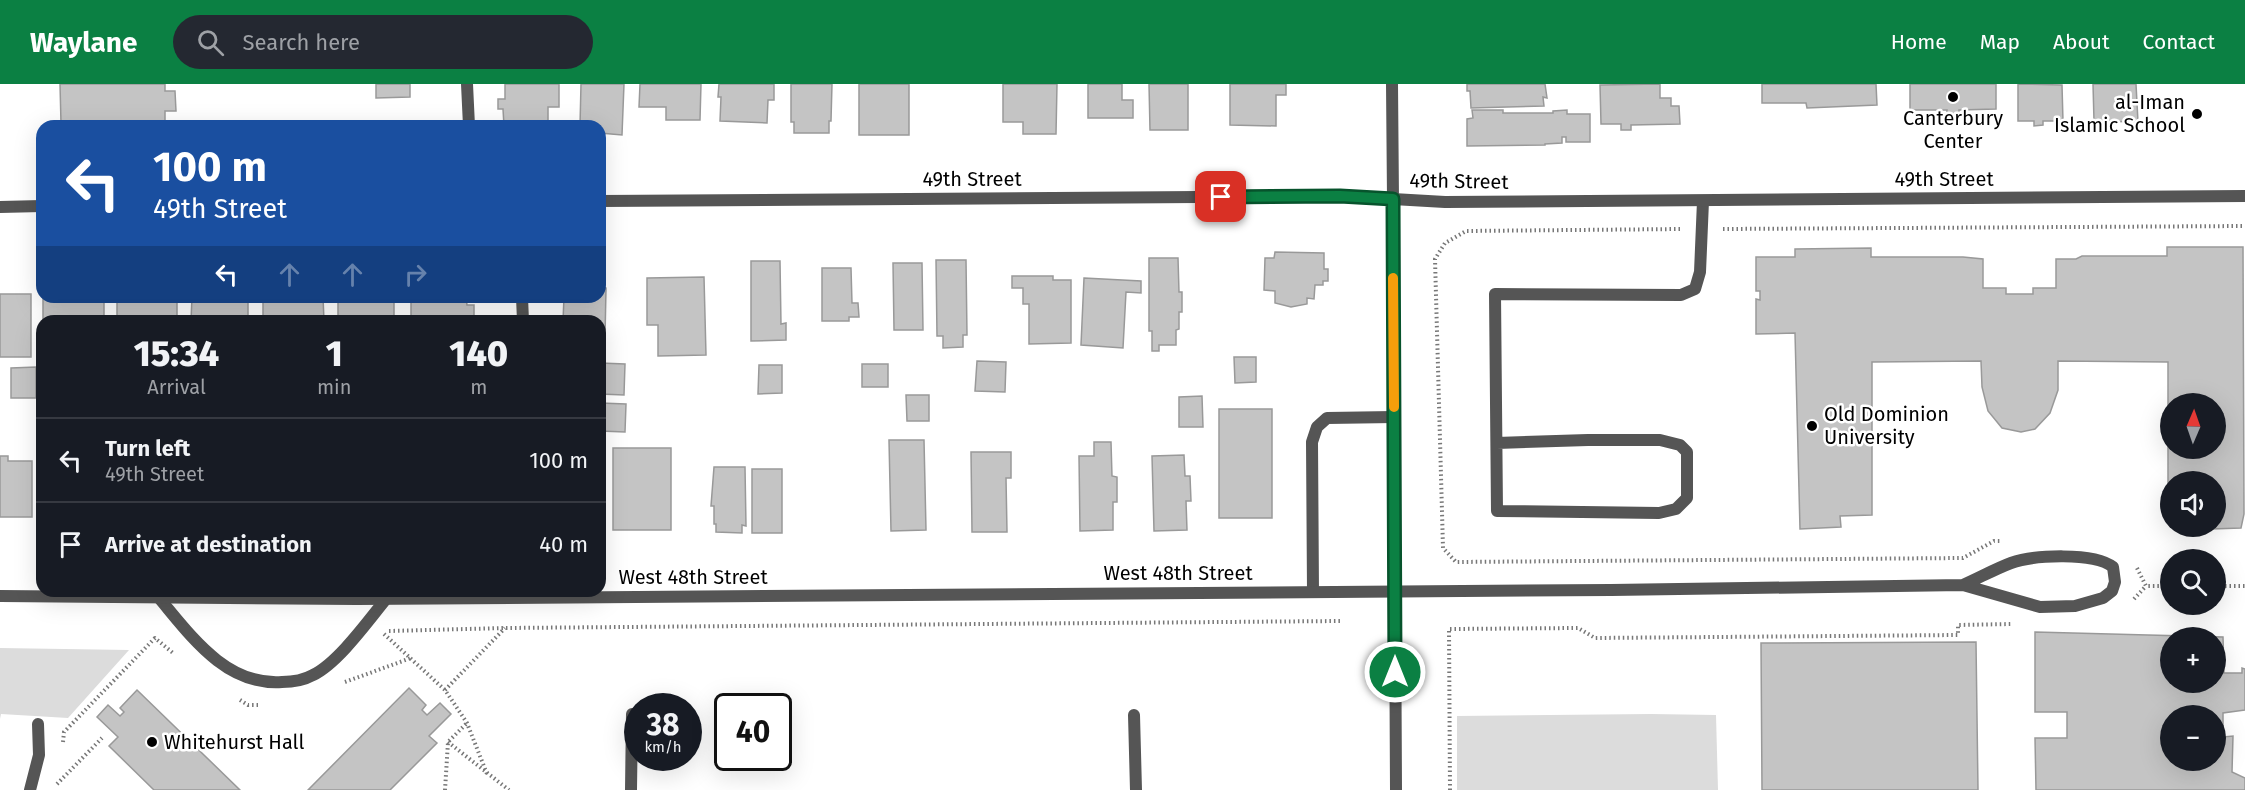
<!DOCTYPE html>
<html lang="en">
<head>
<meta charset="utf-8">
<style>
	body { margin:0; font-family:"Fira Sans",sans-serif; background:#242831; color:#f1f3f6; height:100vh; display:flex; flex-direction:column; font-size:22px; white-space:nowrap }
	* { box-sizing:border-box; margin:0 }
	p { font-size:20px; color:#9ea1a6 }
	.icon { flex:none; width:33px; height:33px; fill:none; stroke:currentColor; stroke-width:2; stroke-linecap:round; stroke-linejoin:round }
	.map { position:relative; flex:1; overflow:hidden }
	.panel { position:absolute; left:36px; top:231px; width:570px; height:282px; display:flex; flex-direction:column; background:#171b24; border-radius:18px; box-shadow:0 6px 24px #0002 }
	.panel>* { flex:none }
	.hud { position:absolute; left:36px; top:36px; width:570px; height:183px; border-radius:18px; box-shadow:0 6px 24px #0002; background:#1a4fa0; color:#fff; overflow:hidden }
	.needle { width:39px; rotate:2deg }
	.buttons { position:absolute; left:2160px; top:309px; display:grid; gap:12px }
	.buttons a { display:grid; place-items:center; width:66px; height:66px; border-radius:50%; background:#171b24; box-shadow:0 6px 24px #0002; font-size:30px }
	.speed { position:absolute; left:624px; top:609px; display:flex; gap:12px; font-size:30px; font-weight:700; text-align:center }
	.speed>* { display:grid; place-content:center; width:78px; height:78px; border-radius:50%; background:#171b24; box-shadow:0 6px 24px #0002; line-height:1 }
	.speed small { font-size:15px; font-weight:400 }
	.speed .limit { border:3px solid #111; border-radius:9px; background:#fff; color:#111 }
	.pin { position:absolute; display:grid; place-items:center; width:51px; height:51px; color:#fff; margin:-26px; border-radius:12px; box-shadow:0 3px 9px #0006 }
	.me { position:absolute; width:66px; margin:-33px; rotate:0deg; stroke-linejoin:round; filter:drop-shadow(0 0 4px #0008) }
	.turn { display:flex; align-items:center; gap:21px; height:126px; padding:0 18px; font-size:27px }
	.turn .icon { width:78px; height:78px; stroke-width:2.5 }
	.turn b { display:block; font-size:42px; line-height:51px }
	.lanes { display:flex; align-items:center; height:57px; padding:0 18px; background:#0003; justify-content:center; gap:30px; direction:ltr }
	.lanes .off { opacity:.35 }
	.eta { display:flex; justify-content:space-evenly; align-items:center; height:102px; text-align:center }
	.eta b { font-size:36px; font-weight:800; line-height:42px }
	ul { padding:0; list-style:none }
	li { display:flex; align-items:center; gap:18px; height:84px; padding:0 18px; border-top:2px solid #363941 }
	li div { flex:1 }
	li b { display:block; font-size:22px }
	li em { font-style:normal }
	header { display:flex; align-items:center; gap:36px; box-sizing:border-box; height:84px; padding:0 30px; background:#0b8043; color:#fff }
	header strong { font-size:28px }
	nav { display:flex; gap:33px; margin-inline-start:auto; font-size:21px }
	.search { width:420px; height:54px; background:#242831; display:flex; align-items:center; gap:15px; box-sizing:border-box; padding:0 21px; border-radius:33px; color:#9ea1a6; font-size:22px }
	.map>svg:first-child { display:block }
	.green { fill:#dcdcdc }
	.building { fill:#c4c4c4; stroke:#999; stroke-width:1.5; fill-rule:evenodd }
	.lines { fill:none; stroke-linecap:round; stroke-linejoin:round }
	.path { stroke:#777; stroke-width:4; stroke-dasharray:1.5 3; stroke-linecap:butt }
	.service { stroke:#555; stroke-width:12 }
	.minor { stroke:#555; stroke-width:12 }
	.tertiary { stroke:#555; stroke-width:12 }
	.route-casing { stroke:#07532c; stroke-width:15 }
	.route { stroke:#0b8043; stroke-width:10 }
	.slow { stroke:#f59e0b; stroke-width:10 }
	.poi-dot { fill:#000; stroke:#fff; stroke-width:2 }
	.labels { text-anchor:middle; dominant-baseline:central; stroke-width:5; stroke-linejoin:round; paint-order:stroke }
	.poi-label { font-size:20px; fill:#000; stroke:#fff; text-anchor:start }
	.street-label { font-size:20px; fill:#000; stroke:#fff }
</style>
</head>
<body>
<header>
<strong>Waylane</strong>
<div class="search"><svg class="icon" aria-label="search" viewBox="0 0 24 24"><circle cx="10" cy="10" r="6"/><path d="M15 15l6 6"/></svg>Search here</div>
<nav><a>Home</a><a>Map</a><a>About</a><a>Contact</a></nav>
</header>
<div class="map">
<svg width="2245" height="706" viewBox="0 0 2245 706">
	<rect width="100%" height="100%" fill="#fff"/>
	<g class="green">
		<path d="M0 564 129 566 68 634 1 630 0 635Z"/>
		<path d="M1651 630 1716 631 1718 706H1457V632Z"/>
	</g>
	<g class="building">
		<path d="M60 0H165V7H175L176 27H165V39H138V42H109V39H61Z"/>
		<path d="M376 0H410V13L376 14Z"/>
		<path d="M505 0H559V23H548V41L504 42 503 25H498V15H505Z"/>
		<path d="M581 0H624L622 51 600 49V42H580Z"/>
		<path d="M640 0H701L700 36H666V23H639Z"/>
		<path d="M719 0H774V16H768L767 39 720 37 721 13H718Z"/>
		<path d="M791 0H832L831 37H829V49H794V38H791Z"/>
		<rect x="859" y="0" width="50" height="51"/>
		<path d="M1003 0H1057L1056 50H1023V38H1003Z"/>
		<path d="M1088 0H1122V16H1133V34H1088Z"/>
		<path d="M1149 0H1188V46H1150Z"/>
		<path d="M1230 0H1286V11H1276V42L1230 41Z"/>
		<path d="M1467 0H1545L1547 14 1543 13 1544 22 1471 24 1470 7H1467Z"/>
		<path d="M1660 0V14H1671V22H1679L1680 40 1631 41V46H1621V40H1601L1600 1Z"/>
		<path d="M1762 0H1876L1877 21 1807 24 1806 19H1762Z"/>
		<path d="M1910 0H1996V25L1959 26V35H1947V26H1910Z"/>
		<path d="M2018 0 2062 1 2063 37H2043V41L2034 42V37H2018Z"/>
		<path d="M2093 0H2136L2138 38 2094 37Z"/>
		<path d="M1472 26H1503V29H1553V27L1567 26V30H1590V58H1566V53H1562V59L1545 60V61L1467 62V35L1473 34Z"/>
		<path d="M2167 163H2243L2244 430 2241 444 2211 445 2204 442H2216V398H2170V430H2168V278L2058 277V306L2050 329 2035 345 2021 348 2002 344 1988 327 1982 303 1981 277 1872 278V431L1840 432 1841 443 1800 445 1795 249 1756 250V215L1760 216V207H1756V173H1795V165L1871 164V173H1963L1983 175V204H2006V210H2033V204H2056V175H2076L2082 172H2167ZM2170 320H2216V364H2170Z"/>
		<path d="M1275 168 1324 169V185H1328V197H1323V201H1315L1314 215 1307 214V220L1291 223 1275 219V207L1264 206 1265 174H1274Z"/>
		<path d="M1149 174H1178L1179 208H1182V228H1179V245L1176 246V261H1159V267H1152V247H1149Z"/>
		<path d="M936 176H966L967 251H963V263L943 264V252H937Z"/>
		<path d="M751 177H780L781 240 786 239V256L751 257Z"/>
		<path d="M893 179H922L923 246H894Z"/>
		<path d="M600 184H603V203L606 204 605 254H600V237H563L564 213H600Z"/>
		<path d="M822 184H851L852 219H858L859 233H849V237H822Z"/>
		<path d="M1012 192H1053V196H1071V259L1029 260V220H1023V204H1012Z"/>
		<path d="M704 193 706 271 658 272V241H647V194Z"/>
		<path d="M1084 194 1141 197V209L1126 208 1123 264 1081 261Z"/>
		<rect x="0" y="210" width="31" height="63"/>
		<rect x="43" y="213" width="61" height="24"/>
		<rect x="117" y="213" width="60" height="24"/>
		<path d="M192 213H248V237H191Z"/>
		<path d="M297 213H323L324 237H263V217L297 216Z"/>
		<rect x="338" y="213" width="56" height="24"/>
		<path d="M411 213H466L467 221H474V237H411Z"/>
		<path d="M1234 273H1256V298L1235 299Z"/>
		<path d="M977 277 1006 278 1005 308 975 307Z"/>
		<path d="M600 279 625 280 624 311 600 310Z"/>
		<rect x="862" y="280" width="26" height="23"/>
		<path d="M759 281H782V309L758 310Z"/>
		<path d="M36 283V314H11V284Z"/>
		<path d="M906 311H929V337H907Z"/>
		<path d="M1202 312 1203 343H1179V313Z"/>
		<path d="M600 319 626 320 625 348 600 347Z"/>
		<rect x="1219" y="325" width="53" height="109"/>
		<path d="M889 356H924L926 446 891 447Z"/>
		<path d="M1094 358H1111L1112 392 1117 393V418H1113V446L1080 447 1079 372H1094Z"/>
		<rect x="613" y="364" width="58" height="82"/>
		<path d="M971 368H1011V394H1006L1007 448H972Z"/>
		<path d="M1184 371 1185 392H1190L1191 417H1186L1187 446 1154 447 1152 372Z"/>
		<path d="M0 372H8V377H32V433H0Z"/>
		<path d="M714 383H745L746 442 742 441V449L716 448V440H714V422H711Z"/>
		<rect x="752" y="385" width="30" height="64"/>
		<path d="M2035 548 2223 553 2224 589H2242V584L2245 585V626L2223 629V653L2233 652 2232 688 2245 694V706H2036L2035 654H2067V628H2035ZM2170 554H2216V598H2170ZM2170 632H2216V676H2170Z"/>
		<path d="M1976 558 1978 706H1762L1761 559Z"/>
		<path d="M409 604 426 621 422 626 427 631 440 619 451 630 429 652 437 659 390 706H308Z"/>
		<path d="M137 606 240 706H154L109 662 118 653 97 633 108 621 120 632 124 628 120 624Z"/>
	</g>
	<g class="lines">
		<g class="path">
			<path d="M1680 145 1466 147 1445 159 1435 175 1443 464 1456 478 1963 474 1994 457H2002"/>
			<path d="M1723 145 2245 142"/>
			<path d="M2137 484 2146 502H2170"/>
			<path d="M2216 502H2245"/>
			<path d="M2134 515 2146 502"/>
			<path d="M389 547 505 544 1341 537"/>
			<path d="M384 550 445 606 467 639 487 690"/>
			<path d="M345 598 411 574"/>
			<path d="M445 606 505 544"/>
			<path d="M240 616 248 621H258"/>
			<path d="M63 658 64 648 155 554 173 569"/>
			<path d="M448 658 509 706"/>
			<path d="M57 700 102 654"/>
			<path d="M445 706 448 658 467 639"/>
			<path d="M1450 706 1449 545 1578 544 1595 554 1958 551V541L2012 540"/>
		</g>
		<g class="service">
			<path d="M1497 359 1588 356H1660L1680 361 1687 368V414L1676 425 1659 429 1497 427 1495 210 1681 211 1695 205 1700 188 1703 117"/>
			<path d="M1611 506 1963 501 2040 523 2075 522 2103 514 2112 507 2115 498 2113 483C2094 468 2033 471 2011 479 1995 485 1979 494 1963 501"/>
			<path d="M1313 508 1312 358 1317 343 1327 334 1394 333"/>
			<path d="M159 514C191 552 226 602 282 598 293 598 304 596 313 591 338 579 368 537 386 515"/>
			<path d="M1134 631 1136 706"/>
			<path d="M30 706 39 671 38 640"/>
			<path d="M631 706 632 630"/>
		</g>
		<g class="minor">
			<path d="M467 0 469 42"/>
			<path d="M600 117 1340 112 1393 115 1392 0"/>
			<path d="M0 123 42 122"/>
			<path d="M522 213 523 237"/>
			<path d="M0 512 357 515 1611 506"/>
		</g>
		<path class="tertiary" d="M1396 706 1393 115 1445 118 2245 112"/>
	</g>
	<g class="lines">
		<defs>
			<path id="route" d="M1221 113 1340 112 1393 115 1395 588"/>
		</defs>
		<use href="#route" class="route-casing"/>
		<use href="#route" class="route"/>
		<path class="slow" d="M1393 194 1394 323"/>
	</g>
	<g class="poi-dot">
		<circle cx="1953" cy="13" r="6"/>
		<circle cx="2197" cy="30" r="6"/>
		<circle cx="1812" cy="342" r="6"/>
		<circle cx="152" cy="658" r="6"/>
	</g>
	<g class="labels">
		<g class="poi-label">
			<text x="2185" y="18" text-anchor="end">al-Iman<tspan x="2185" dy="23">Islamic School</tspan></text>
			<text x="1953" y="34" text-anchor="middle">Canterbury<tspan x="1953" dy="23">Center</tspan></text>
			<text x="1824" y="330">Old Dominion<tspan x="1824" dy="23">University</tspan></text>
			<text x="164" y="658">Whitehurst Hall</text>
		</g>
		<g class="street-label">
			<text x="972" y="95">49th Street</text>
			<text x="1944" y="95">49th Street</text>
			<text transform="translate(1459 97) rotate(1)">49th Street</text>
			<text x="1178" y="489">West 48th Street</text>
			<text x="693" y="493">West 48th Street</text>
		</g>
	</g>
</svg>
<div class="buttons">
<a><svg class="needle" viewBox="-14 -14 28 28"><path d="M0-13l5 13h-10z" fill="#e53935"/><path d="M0 13l5-13h-10z" fill="#9ea1a6"/></svg></a>
<a><svg class="icon" aria-label="sound" viewBox="0 0 24 24"><path d="M4 9h4l5-4v14l-5-4H4zM17 9q2 3 0 6"/></svg></a>
<a><svg class="icon" aria-label="search" viewBox="0 0 24 24"><circle cx="10" cy="10" r="6"/><path d="M15 15l6 6"/></svg></a>
<a>+</a>
<a>−</a>
</div>
<div class="speed"><div>38<small>km/h</small></div><div class="limit">40</div></div>
<div class="pin" style="left:1221px;top:113px;background:#d93025"><svg class="icon" aria-label="arrive" viewBox="0 0 24 24"><path d="M6 21V4h12l-3 4 3 4H6"/></svg></div>
<svg class="me" style="left:1395px;top:588px" viewBox="-20 -20 40 40"><circle r="17" fill="#0b8043" stroke="#fff" stroke-width="3"/><path d="M0-11L8 9 0 5-8 9z" fill="#fff"/></svg>
<div class="hud">
<div class="turn"><svg class="icon" aria-label="left" viewBox="0 0 24 24"><path d="M17 20v-9H6M10 6l-5 5 5 5"/></svg><div><b>100 m</b>49th Street</div></div>
<div class="lanes"><svg class="icon" aria-label="left" viewBox="0 0 24 24"><path d="M17 20v-9H6M10 6l-5 5 5 5"/></svg><svg class="icon off" aria-label="ahead" viewBox="0 0 24 24"><path d="M12 20V5M6 11l6-6 6 6"/></svg><svg class="icon off" aria-label="ahead" viewBox="0 0 24 24"><path d="M12 20V5M6 11l6-6 6 6"/></svg><svg class="icon off" aria-label="right" viewBox="0 0 24 24"><path d="M7 20v-9h11M14 6l5 5-5 5"/></svg></div>
</div>
<section class="panel">
<div class="eta">
<div><b>15:34</b><p>Arrival</p></div>
<div><b>1</b><p>min</p></div>
<div><b>140</b><p>m</p></div>
</div>
<ul>
<li><svg class="icon" aria-label="left" viewBox="0 0 24 24"><path d="M17 20v-9H6M10 6l-5 5 5 5"/></svg><div><b>Turn left</b><p>49th Street</p></div><em>100 m</em></li>
<li><svg class="icon" aria-label="arrive" viewBox="0 0 24 24"><path d="M6 21V4h12l-3 4 3 4H6"/></svg><div><b>Arrive at destination</b></div><em>40 m</em></li>
</ul>
</section>
</div>
</body>
</html>
